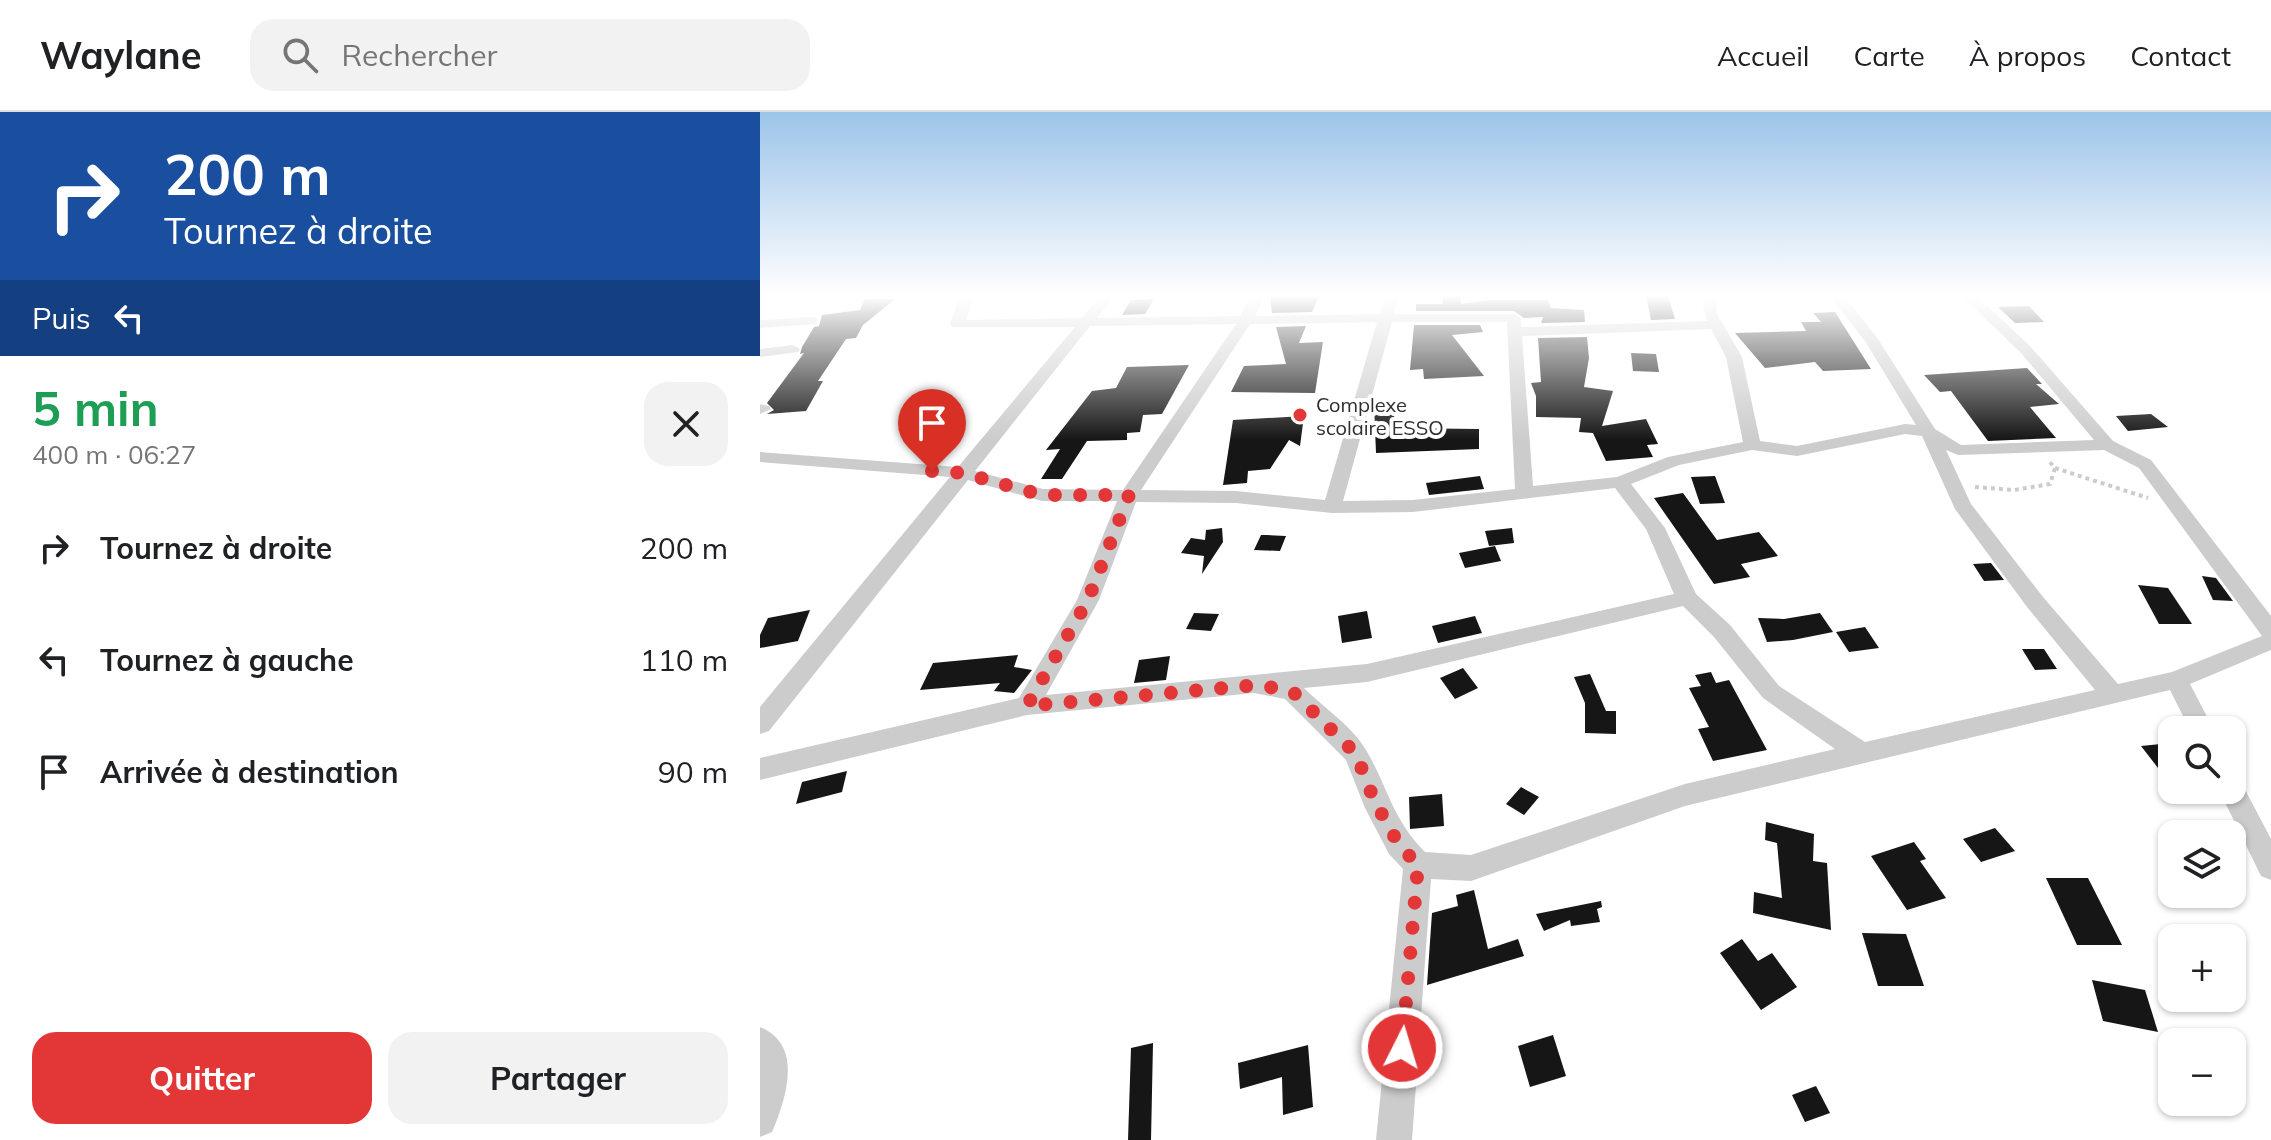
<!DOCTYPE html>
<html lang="fr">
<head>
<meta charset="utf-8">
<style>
	body { margin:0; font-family:Mulish,sans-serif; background:#f2f2f2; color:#202124; height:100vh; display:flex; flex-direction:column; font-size:30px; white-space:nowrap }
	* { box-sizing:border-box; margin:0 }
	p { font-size:26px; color:#757577 }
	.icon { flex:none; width:44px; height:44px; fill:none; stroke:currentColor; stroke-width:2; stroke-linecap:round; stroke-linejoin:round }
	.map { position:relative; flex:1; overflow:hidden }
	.panel { display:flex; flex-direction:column; background:#fff; width:760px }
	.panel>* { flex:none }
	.hud { background:#1a4fa0; color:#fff; overflow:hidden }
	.fabs { position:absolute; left:1398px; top:604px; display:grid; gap:16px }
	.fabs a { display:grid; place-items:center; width:88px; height:88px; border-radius:16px; background:#fff; box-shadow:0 2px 6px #0004; font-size:40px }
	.pin { position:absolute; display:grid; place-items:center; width:68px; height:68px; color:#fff; margin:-82px -34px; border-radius:50% 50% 50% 0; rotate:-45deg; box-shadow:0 0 8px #0007 }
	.pin .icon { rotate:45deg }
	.me { position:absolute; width:88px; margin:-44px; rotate:5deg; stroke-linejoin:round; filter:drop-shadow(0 0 6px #0008) }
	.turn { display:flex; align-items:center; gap:28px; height:168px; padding:0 32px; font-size:36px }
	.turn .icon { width:104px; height:104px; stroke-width:2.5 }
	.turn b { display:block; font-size:56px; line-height:68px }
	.then { display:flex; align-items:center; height:76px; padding:0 32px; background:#0003; gap:16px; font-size:30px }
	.round { display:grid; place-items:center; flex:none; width:84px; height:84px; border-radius:24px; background:#f2f2f2 }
	.head { display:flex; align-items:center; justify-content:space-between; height:136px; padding:0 32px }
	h1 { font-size:48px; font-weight:700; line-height:60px; color:#1e9e55 }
	.action { display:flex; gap:16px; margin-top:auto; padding:16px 32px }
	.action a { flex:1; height:92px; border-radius:24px; background:#e23637; color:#fff; font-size:32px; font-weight:700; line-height:92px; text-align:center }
	.action a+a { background:#f2f2f2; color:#202124 }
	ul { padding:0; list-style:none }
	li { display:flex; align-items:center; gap:24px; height:112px; padding:0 32px }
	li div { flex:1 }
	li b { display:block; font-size:30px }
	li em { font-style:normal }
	header { display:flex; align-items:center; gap:48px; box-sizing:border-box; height:112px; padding:0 40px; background:#fff; border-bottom:2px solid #e0e0e0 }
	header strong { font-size:38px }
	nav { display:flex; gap:44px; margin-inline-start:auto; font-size:28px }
	.search { width:560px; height:72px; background:#f2f2f2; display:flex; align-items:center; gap:20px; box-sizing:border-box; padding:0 28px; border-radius:24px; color:#757577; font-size:30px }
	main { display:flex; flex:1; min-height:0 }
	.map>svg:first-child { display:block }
	.building { fill:#161616 }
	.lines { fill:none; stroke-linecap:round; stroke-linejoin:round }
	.path { stroke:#ccc; stroke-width:4; stroke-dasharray:4 4; stroke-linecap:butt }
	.minor { fill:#ccc; fill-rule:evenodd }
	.route { stroke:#e23637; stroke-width:14; stroke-dasharray:0 25.2 }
	.poi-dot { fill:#e23637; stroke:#fff; stroke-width:3 }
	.labels { text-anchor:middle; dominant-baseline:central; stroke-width:8; stroke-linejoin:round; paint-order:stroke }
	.far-poi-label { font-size:20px; fill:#2f2f2f; stroke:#fff; text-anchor:start }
</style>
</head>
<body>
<header>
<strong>Waylane</strong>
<div class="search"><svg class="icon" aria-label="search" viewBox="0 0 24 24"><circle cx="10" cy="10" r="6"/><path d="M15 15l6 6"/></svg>Rechercher</div>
<nav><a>Accueil</a><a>Carte</a><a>À propos</a><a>Contact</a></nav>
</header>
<main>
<section class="panel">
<div class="hud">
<div class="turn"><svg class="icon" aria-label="right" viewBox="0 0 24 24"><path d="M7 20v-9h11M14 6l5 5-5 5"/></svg><div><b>200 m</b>Tournez à droite</div></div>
<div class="then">Puis<svg class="icon" aria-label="left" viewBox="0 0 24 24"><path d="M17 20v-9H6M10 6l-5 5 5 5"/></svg></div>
</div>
<div class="head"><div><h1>5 min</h1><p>400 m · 06:27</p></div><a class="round"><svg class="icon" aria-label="close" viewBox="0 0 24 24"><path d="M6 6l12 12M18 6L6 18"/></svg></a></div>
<ul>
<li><svg class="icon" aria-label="right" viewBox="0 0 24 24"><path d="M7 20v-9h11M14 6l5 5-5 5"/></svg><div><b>Tournez à droite</b></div><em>200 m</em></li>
<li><svg class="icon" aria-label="left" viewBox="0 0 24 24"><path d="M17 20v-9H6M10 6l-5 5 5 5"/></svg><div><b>Tournez à gauche</b></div><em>110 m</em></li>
<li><svg class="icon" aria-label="arrive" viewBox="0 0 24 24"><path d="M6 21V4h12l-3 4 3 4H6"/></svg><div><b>Arrivée à destination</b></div><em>90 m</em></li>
</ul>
<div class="action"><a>Quitter</a><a>Partager</a></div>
</section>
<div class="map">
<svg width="1511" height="1028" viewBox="0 0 1511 1028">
	<rect width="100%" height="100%" fill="#fff"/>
	<g class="building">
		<path d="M510 184H559L552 200 512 201Z"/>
		<path d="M682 184H700L701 192 729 188H788L791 196 824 198 825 210 781 211 783 205 764 206 754 199H656V192H683Z"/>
		<path d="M886 184H908L915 207 891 208Z"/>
		<path d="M105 187H135L103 213 96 226 86 227 58 269H63L46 299 7 302 14 298 7 291 44 241 40 242 42 235 54 215 59 214 62 203 100 198Z"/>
		<path d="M394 187 385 202 362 203 371 188Z"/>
		<path d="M1269 194 1284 210 1255 211 1238 195Z"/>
		<path d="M1075 200 1111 257 1063 259 1055 250 1005 256 975 221 1046 219 1041 210H1061L1053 201Z"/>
		<path d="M654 213H720L723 220 692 223 724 264 664 267 663 257 650 258Z"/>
		<path d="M546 214 539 231 563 230 555 281 471 280 484 254 526 252 516 215Z"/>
		<path d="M827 225 829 246 824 275 853 279 842 314 886 307 898 332 887 333 893 345 846 349 833 321 819 320 821 306 776 305V284L771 271 781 270 778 226Z"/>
		<path d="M871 241 896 242 899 260 873 259Z"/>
		<path d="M429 253 402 302 383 303 380 320 367 321V328L327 329 302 367H281L300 337 286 338 332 279 356 276 367 255Z"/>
		<path d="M1267 256 1282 272H1276L1299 292 1270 295 1296 326 1228 329 1191 279 1180 280 1164 263Z"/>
		<path d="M633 290 635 316 719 317V337L616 341 614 292Z"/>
		<path d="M1391 302 1408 315 1368 319 1356 304Z"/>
		<path d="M544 304 540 334 529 328 510 357 488 359 487 371 463 373 473 308Z"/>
		<path d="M720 364 724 377 669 383 666 371Z"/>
		<path d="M955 364 965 391 940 392 931 365Z"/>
		<path d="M923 381 957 428 999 420 1018 444 981 452 990 465 954 472 894 386Z"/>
		<path d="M462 416 463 430 442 462 444 444 421 441 431 426 445 428 446 418Z"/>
		<path d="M752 416 754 431 729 434 725 419Z"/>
		<path d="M501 423H506L526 424 520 439 494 438Z"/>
		<path d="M735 434 741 449 705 456 699 441Z"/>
		<path d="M1231 451 1244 468 1224 469 1213 452Z"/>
		<path d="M1442 464 1456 466 1473 489 1453 488Z"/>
		<path d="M1378 473 1408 476 1432 512H1399Z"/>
		<path d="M50 498 38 529 0 536V523L8 506Z"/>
		<path d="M607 499 612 526 582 531 578 504Z"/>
		<path d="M434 501 459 502 451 519 426 517Z"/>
		<path d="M1060 501 1073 520 1033 528 1007 530 998 506 1024 507Z"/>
		<path d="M715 504 722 521 678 531 672 514Z"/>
		<path d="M1105 515 1119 536 1089 540 1076 520Z"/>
		<path d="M1262 537H1284L1297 557 1275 558Z"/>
		<path d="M258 543 254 555 272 558 254 581 234 579 240 571 160 578 173 551Z"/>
		<path d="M410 544 406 568 374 571 379 548Z"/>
		<path d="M703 556 718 576 695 587 680 566Z"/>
		<path d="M951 560 956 571 969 568 1007 638 953 649 938 617 949 615 929 576 941 574 935 563Z"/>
		<path d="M830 562 846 599H856V622L825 621V591L814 565Z"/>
		<path d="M1401 632 1412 645V674L1381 634Z"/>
		<path d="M87 659 82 680 36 692 42 670Z"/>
		<path d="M761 675 779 685 764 703 746 692Z"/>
		<path d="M682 682 684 714 650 717 649 685Z"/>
		<path d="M1006 710 1054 722 1053 749 1067 751 1071 818 993 801 994 780 1022 786 1017 731 1005 728Z"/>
		<path d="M1235 716 1255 739 1221 750 1203 727Z"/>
		<path d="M1154 730 1166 747 1160 749 1186 786 1147 798 1111 744Z"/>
		<path d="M1286 766H1328L1362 833H1317Z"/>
		<path d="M714 778 728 837 758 827 764 844 667 873 672 801 698 794 696 783Z"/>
		<path d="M841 789 842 795 837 797 840 810 811 814 810 808 784 819 776 802Z"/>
		<path d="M1102 821 1146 822 1164 874H1118Z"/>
		<path d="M982 827 998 849 1012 841 1037 875 1001 898 960 841Z"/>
		<path d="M1332 868 1385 878 1398 920 1343 909Z"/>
		<path d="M793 923 806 964 770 975 758 934Z"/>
		<path d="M393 931 391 1028H368L371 936Z"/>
		<path d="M548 933 553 995 523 1003 522 965 480 977 478 951Z"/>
		<path d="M1056 974 1070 1001 1045 1010 1032 983Z"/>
	</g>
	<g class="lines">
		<g class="path">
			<path d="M1295 356 1388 386"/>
			<path d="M1215 375 1254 378 1290 372 1295 356 1288 348"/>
		</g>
		<g class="minor">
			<path d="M200 184H214L206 208 322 206 340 184H354L337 206 480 204 490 184H504L495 204 620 202 625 184H639L634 202H754L761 206V215L947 209 941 184H955L957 202 982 245 1000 329 1037 334 1145 312 1156 313 1105 229 1070 184H1084L1118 227 1175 317 1201 333 1334 328 1261 241 1202 184H1217L1271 235 1353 329 1391 348 1511 504V538L1430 572 1454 618H1430L1410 578 925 694 711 769 671 767 652 1028H616L643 757 629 742 605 696 586 648 525 587 494 581 267 603 0 668V646L259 586 317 488 357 389H282L208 368 9 619 0 622V595L190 365 0 350V340L198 355 315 215H192L190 212ZM617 210 565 388 476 379 381 378 490 212ZM632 210H747L755 377 653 388 583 389ZM476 212 363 378 283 377 215 359 330 214ZM951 217 966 245 983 330 908 345 857 365 773 374 762 224ZM1145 322 1162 324 1195 397 1267 495 1335 578 1105 630 1019 574 970 513 936 482 905 416 871 372 919 353 992 338 1037 344ZM1186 338 1198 343 1344 338 1379 356 1502 524 1412 560 1358 572 1283 485 1211 392ZM855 376 886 417 914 482 607 552 286 583 339 488 376 390 476 391 572 401 653 400ZM923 494 954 525 1003 586 1075 637 925 672 711 743 665 740C632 707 628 675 606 638 593 615 563 595 544 576L607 570Z"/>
			<path d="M52 205 57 206V212L0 216V208Z"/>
			<path d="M33 233 40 237 38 240 0 245V237Z"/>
			<path d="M0 292 9 294 11 297 0 302Z"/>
			<path d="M1472 667 1481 670 1511 727V768L1501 764 1459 678H1472Z"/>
			<path d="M0 915C44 933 26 987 12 1020L0 1025Z"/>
		</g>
	</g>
	<linearGradient id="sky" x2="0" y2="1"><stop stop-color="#9cc4e9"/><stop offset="0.56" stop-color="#fff"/><stop offset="1" stop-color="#fff" stop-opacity="0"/></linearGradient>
	<rect width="1511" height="328" fill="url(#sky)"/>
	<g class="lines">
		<path class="route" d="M172 359 203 361 282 383H369L328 488 267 594 497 573 532 579 596 642 614 688 639 733 658 753 642 936"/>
	</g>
	<circle class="poi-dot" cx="540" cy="303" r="8"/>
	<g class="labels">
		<g class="far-poi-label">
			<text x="556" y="292">Complexe<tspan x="556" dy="23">scolaire ESSO</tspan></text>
		</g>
	</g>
</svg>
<div class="fabs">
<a><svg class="icon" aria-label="search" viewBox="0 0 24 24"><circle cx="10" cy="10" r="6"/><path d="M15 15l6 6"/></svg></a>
<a><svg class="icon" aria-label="layers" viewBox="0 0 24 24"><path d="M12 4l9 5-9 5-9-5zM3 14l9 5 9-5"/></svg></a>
<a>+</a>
<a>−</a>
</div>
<div class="pin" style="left:172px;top:359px;background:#d93025"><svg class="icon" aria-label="arrive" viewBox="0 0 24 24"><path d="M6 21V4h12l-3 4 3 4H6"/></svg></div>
<svg class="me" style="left:642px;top:936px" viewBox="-20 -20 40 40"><circle r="17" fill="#e23637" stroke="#fff" stroke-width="3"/><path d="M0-11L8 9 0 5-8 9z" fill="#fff"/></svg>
</div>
</main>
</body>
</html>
